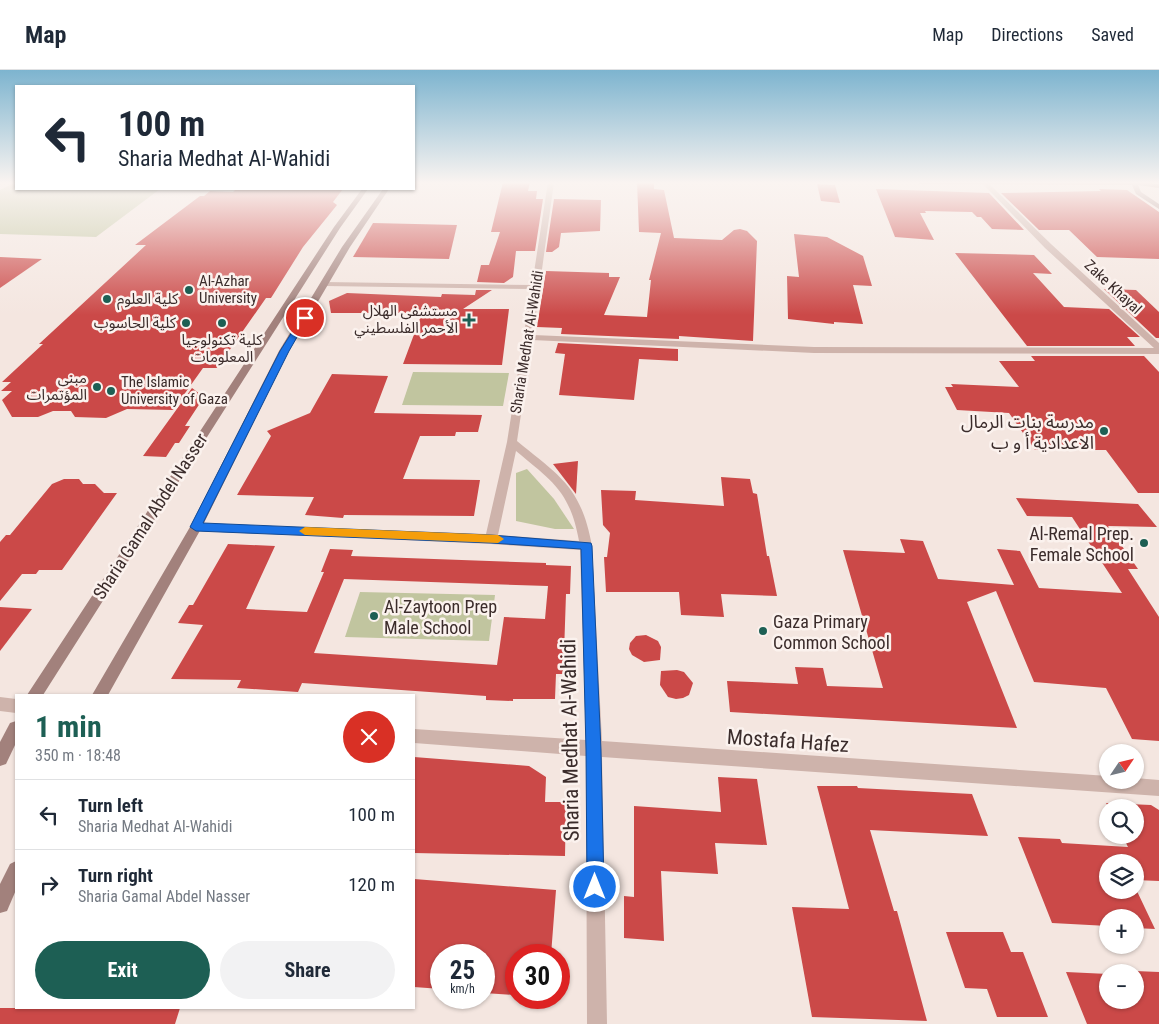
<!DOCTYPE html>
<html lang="en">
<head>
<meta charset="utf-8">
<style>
	body { margin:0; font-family:"Roboto Condensed","Noto Sans Arabic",sans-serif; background:#f2f2f3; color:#1f2937; height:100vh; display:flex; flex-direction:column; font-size:19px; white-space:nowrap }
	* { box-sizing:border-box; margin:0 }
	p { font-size:16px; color:#747a83 }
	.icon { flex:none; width:28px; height:28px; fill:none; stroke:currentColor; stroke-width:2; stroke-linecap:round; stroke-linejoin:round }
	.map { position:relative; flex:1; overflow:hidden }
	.drawer { position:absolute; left:15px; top:624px; width:400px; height:315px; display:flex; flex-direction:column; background:#fff; border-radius:0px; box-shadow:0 1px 4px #0004 }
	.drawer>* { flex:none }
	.top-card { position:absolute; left:15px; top:15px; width:400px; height:105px; border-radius:0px; box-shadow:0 1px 4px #0004; background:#fff; color:#1f2937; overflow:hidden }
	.needle { width:32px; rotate:55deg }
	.fabs { position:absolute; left:1099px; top:674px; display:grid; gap:10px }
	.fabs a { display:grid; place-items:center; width:45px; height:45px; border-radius:50%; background:#fff; box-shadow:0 1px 4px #0004; font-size:25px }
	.speed { position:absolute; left:430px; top:874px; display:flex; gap:10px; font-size:25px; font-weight:700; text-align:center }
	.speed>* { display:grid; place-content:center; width:65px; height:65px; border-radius:50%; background:#fff; box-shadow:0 1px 4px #0004; line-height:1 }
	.speed small { font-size:12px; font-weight:400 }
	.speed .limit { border:8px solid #d22; background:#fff; color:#111 }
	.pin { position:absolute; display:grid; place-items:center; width:42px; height:42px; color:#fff; margin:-21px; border:2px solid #fff; border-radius:50%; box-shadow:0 1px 5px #0007 }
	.me { position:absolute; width:55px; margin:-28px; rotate:0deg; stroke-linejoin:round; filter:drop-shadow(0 0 4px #0008) }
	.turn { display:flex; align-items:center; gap:18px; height:105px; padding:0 20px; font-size:22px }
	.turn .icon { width:65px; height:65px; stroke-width:2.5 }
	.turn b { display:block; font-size:35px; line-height:42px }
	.round { display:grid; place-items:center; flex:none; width:52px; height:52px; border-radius:26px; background:#f2f2f3 }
	.summary { display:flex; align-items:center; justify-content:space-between; height:85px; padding:0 20px }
	h1 { font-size:30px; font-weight:700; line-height:38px; color:#1d5f54 }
	.action { display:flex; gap:10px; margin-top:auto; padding:10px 20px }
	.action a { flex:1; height:58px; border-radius:30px; background:#1d5f54; color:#fff; font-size:20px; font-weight:700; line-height:58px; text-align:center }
	.action a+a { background:#f2f2f3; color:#1f2937 }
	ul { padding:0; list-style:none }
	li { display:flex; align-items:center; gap:15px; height:70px; padding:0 20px; border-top:1px solid #e0e1e3 }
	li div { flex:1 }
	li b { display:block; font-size:19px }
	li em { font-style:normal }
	header { display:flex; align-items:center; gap:30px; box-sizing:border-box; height:70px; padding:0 25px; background:#fff; border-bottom:1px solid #e0e1e3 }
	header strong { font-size:24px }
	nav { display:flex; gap:28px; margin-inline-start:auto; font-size:18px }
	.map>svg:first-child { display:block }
	.green { fill:#c1c59f }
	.building { fill:#cb4948; fill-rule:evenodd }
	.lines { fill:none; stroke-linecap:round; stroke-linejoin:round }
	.street { fill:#ceb3ab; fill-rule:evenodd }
	.secondary { fill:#a2817c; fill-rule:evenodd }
	.route { fill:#1a73e8; stroke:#114b97 }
	.slow { fill:#f59e0b }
	.poi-dot { fill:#1d5f54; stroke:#fbf2ee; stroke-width:2 }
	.labels { text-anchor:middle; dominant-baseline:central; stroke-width:5; stroke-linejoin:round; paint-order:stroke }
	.far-poi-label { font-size:15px; fill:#3b2c2b; stroke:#fbf2ee; text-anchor:start }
	.far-street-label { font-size:15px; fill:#3b2c2b; stroke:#fbf2ee }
	.poi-label { font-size:18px; fill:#3b2c2b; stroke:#fbf2ee; text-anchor:end }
	.street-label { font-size:18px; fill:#3b2c2b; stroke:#fbf2ee }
	.near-street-label { font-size:21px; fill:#3b2c2b; stroke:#fbf2ee }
</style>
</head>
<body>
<header>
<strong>Map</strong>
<nav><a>Map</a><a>Directions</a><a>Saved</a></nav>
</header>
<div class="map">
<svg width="1159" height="954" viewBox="0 0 1159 954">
	<rect width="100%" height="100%" fill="#f4e6e0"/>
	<g class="green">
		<path d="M16 112V119H160L96 167 0 164V120Z"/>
		<path d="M413 302 509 303 503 336 402 335Z"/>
		<path d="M527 399 554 429 574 459H555L516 451V403Z"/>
		<path d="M360 522 495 525 489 571 345 567Z"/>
	</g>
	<g class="building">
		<path d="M503 112H530L528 121H537L536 129H543L535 181H516L513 207 504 213 477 212 481 195H489L500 162H491Z"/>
		<path d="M637 112H654V119L664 120 674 168 722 170 734 160 740 159 747 161 757 171 753 271 679 266V269L561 264 562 258 537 257 546 201 609 203V207H620L604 245 647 247 651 210H649L661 163 639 162Z"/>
		<path d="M817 114 835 115 840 133 821 131Z"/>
		<path d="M236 119H343L333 132 337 135 303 177 271 228H266L217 298H203L173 340 127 339 106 348 75 347 71 341H53L38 347H12L2 330 12 321H1L11 312H2L43 274H39L146 175H135L200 126H204L210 121 233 122Z"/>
		<path d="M876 119 989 123 1024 160 992 159 981 147H977L972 142 925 141 926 143H920L934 170 895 167Z"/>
		<path d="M1099 119 1127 120 1159 142V189L1097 187 1069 160H1039L1001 123 1101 121Z"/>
		<path d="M554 129 601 130 600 161 561 163 559 177 552 182H546Z"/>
		<path d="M373 153 457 155 449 189 353 187Z"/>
		<path d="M794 164 827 167 863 186 872 216 853 215 863 254 834 252V254L788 249 787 206 799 207Z"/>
		<path d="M955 183 1034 185 1052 204 1033 203 1064 237 1109 239 1140 267H1127L1135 276H1027Z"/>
		<path d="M0 187 42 189 0 218Z"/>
		<path d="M1104 219 1136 220 1159 242V268H1156Z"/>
		<path d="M476 220H492L463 239H509L502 295 403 294 422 243H331L329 231 347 223 441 227 442 224 475 225Z"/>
		<path d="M558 273 678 279V291L639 289 634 330 559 325 565 284 555 283Z"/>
		<path d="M1031 286H1144L1159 302V423H1138L1106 380H1035L1009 343 957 340 945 317H953L951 314 1019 317 999 291H1035Z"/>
		<path d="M332 304 388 306 374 343 482 345 478 362H456L455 366H420L403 409 480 410 474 446 344 445 343 448 305 445 314 427 237 425 271 366 267 361 310 343Z"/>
		<path d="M192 318 204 327 185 356H190L179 373H175L166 387 143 386Z"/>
		<path d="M578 391 576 424 553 394Z"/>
		<path d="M721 407 750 409 753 423 757 424 767 486H769L777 526 721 524 724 547 681 545 679 522H606L604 487H607L610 463 603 455 601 420 636 421 635 430 724 436Z"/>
		<path d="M64 409H79L83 414H95L104 423H117L62 500H39L36 504H22L0 531V472L6 465H10L52 414Z"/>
		<path d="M1016 428 1138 434 1157 457 1108 456 1138 499H1128L1159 547V671L1132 669 1106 618 1034 612 996 521 967 532 1017 658 730 642 727 611 798 614 795 597 823 598 827 616 883 618 843 480 905 483 900 469 923 471 938 509 1014 515 997 479 1020 481 1039 518 1122 523 1072 447 1027 446Z"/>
		<path d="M228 474 275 476 246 539 307 542 324 502H321L330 479 353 480 351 486 546 493V495L571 496 570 524H566L564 583H570L569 604H556L555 629H513V631L486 630V626L302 613 298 622 237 618 241 610 171 609 203 555 178 553 189 535H193ZM344 509 548 516 545 549 504 547 497 595 314 583Z"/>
		<path d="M0 537 32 539 0 581Z"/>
		<path d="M646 565 658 571 661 577 660 590 644 592 632 585 629 579 630 573 636 566Z"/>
		<path d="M677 600 684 602 693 613 689 625 683 628 676 629 668 627 660 615 661 601Z"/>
		<path d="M414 687 529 696 546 707 545 732H566L565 786 414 783Z"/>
		<path d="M718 707 757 709 767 775 715 773 718 804 661 801 664 871 624 868V826L634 827V736L721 742Z"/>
		<path d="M817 716H857L858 718 972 724 988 766 870 760 894 841H897L927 951 812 947 792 837 849 839Z"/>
		<path d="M1106 733 1151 735 1159 740V811L1135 810V792H1108V820H1135V817L1155 859 1135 858V848H1108V856L1052 853 1018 767 1060 769 1062 773 1128 777 1122 765H1135V738H1109Z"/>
		<path d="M414 809 556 820 551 885H516V925L484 923V885H441V919L414 917Z"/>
		<path d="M946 862H1003L1011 882H1023L1048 947H997L987 919 965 918Z"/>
		<path d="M1135 901 1159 902V954H1087L1066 902 1108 904V930H1135Z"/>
		<path d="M0 938H180L175 954H0Z"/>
	</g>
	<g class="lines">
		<g class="street">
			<path d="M548 112H554L533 265 814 277 1154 278 1045 178 982 113 987 112 1051 174 1159 273V284L814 283 532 270 517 371C561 407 581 417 592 476L602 671 1108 706V710H1135V708L1159 710V726L602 687 607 954H587L586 686 414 673V659L586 670 580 480 491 474 196 461 190 457 196 453 486 464 507 372 531 219 325 216 321 214 325 212 532 215ZM516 381C552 411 570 421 579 471L498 465Z"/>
			<path d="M0 627 16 629V643L0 641Z"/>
		</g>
		<g class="secondary">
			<path d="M916 112H1138L1159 114V118L1138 115 1141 122 1159 134V139L1136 124 1132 115 919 114Z"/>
			<path d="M362 119H368L340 158 43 625H27L334 157Z"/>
			<path d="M383 119H389L350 177 289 281 202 457 108 625H92L190 457 279 281 342 177Z"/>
			<path d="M16 651V673L6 694 0 696V672L10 653Z"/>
			<path d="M16 791V820L7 841 0 843V814L10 794Z"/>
		</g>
	</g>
	<linearGradient id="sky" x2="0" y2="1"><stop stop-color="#7db4cf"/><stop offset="0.46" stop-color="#faf4f1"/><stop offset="1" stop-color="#faf4f1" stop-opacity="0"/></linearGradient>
	<rect width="1159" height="245" fill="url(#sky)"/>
	<path class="route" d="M305 245 308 248 289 281 203 453 491 465 591 473 592 476 601 680 604 817 601 823 595 825 589 823 587 817 586 680 581 479 491 473 196 461 190 457 280 281 301 248Z"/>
	<path class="slow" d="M305 457 498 465 504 469 498 473 305 465 299 461Z"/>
	<g class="poi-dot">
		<circle cx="189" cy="220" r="5"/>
		<circle cx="107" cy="229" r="5"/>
		<path d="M466.5 242.5h5v5h5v5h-5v5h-5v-5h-5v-5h5z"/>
		<circle cx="186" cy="253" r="5"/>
		<circle cx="222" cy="253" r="5"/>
		<circle cx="97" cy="317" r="5"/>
		<circle cx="111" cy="321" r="5"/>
		<circle cx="1104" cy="361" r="5"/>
		<circle cx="1144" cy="473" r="5"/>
		<circle cx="374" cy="546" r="5"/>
		<circle cx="763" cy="561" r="5"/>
	</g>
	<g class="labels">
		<g class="far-poi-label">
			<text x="199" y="211">Al-Azhar<tspan x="199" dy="17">University</tspan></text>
			<text x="117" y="229">كلية العلوم</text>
			<text x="458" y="241" text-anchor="end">مستشفى الهلال<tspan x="458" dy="17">الأحمر الفلسطيني</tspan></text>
			<text x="176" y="253" text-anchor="end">كلية الحاسوب</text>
			<text x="222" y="270" text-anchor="middle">كلية تكنولوجيا<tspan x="222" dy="17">المعلومات</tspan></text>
			<text x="87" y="308" text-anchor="end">مبنى<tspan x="87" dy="17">المؤتمرات</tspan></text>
			<text x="121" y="312">The Islamic<tspan x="121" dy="17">University of Gaza</tspan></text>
		</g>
		<g class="far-street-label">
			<text transform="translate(1113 217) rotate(43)">Zake Khayal</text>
			<text transform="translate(527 272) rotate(-81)">Sharia Medhat Al-Wahidi</text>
		</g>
		<g class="poi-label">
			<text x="1094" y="351">مدرسة بنات الرمال<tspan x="1094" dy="21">الاعدادية أ و ب</tspan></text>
			<text x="1134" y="463">Al-Remal Prep.<tspan x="1134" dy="21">Female School</tspan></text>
			<text x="384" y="536" text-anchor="start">Al-Zaytoon Prep<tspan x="384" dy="21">Male School</tspan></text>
			<text x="773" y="551" text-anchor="start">Gaza Primary<tspan x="773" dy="21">Common School</tspan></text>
		</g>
		<g class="street-label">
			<text transform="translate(150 446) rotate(-57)">Sharia Gamal Abdel Nasser</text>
		</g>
		<g class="near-street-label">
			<text transform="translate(570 670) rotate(-91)">Sharia Medhat Al-Wahidi</text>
			<text transform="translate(788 671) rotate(4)">Mostafa Hafez</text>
		</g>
	</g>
</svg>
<div class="fabs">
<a><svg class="needle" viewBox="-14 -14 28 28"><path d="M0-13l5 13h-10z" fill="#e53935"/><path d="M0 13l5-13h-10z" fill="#747a83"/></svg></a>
<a><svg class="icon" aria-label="search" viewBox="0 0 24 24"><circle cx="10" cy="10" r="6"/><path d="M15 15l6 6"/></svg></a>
<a><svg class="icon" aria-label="layers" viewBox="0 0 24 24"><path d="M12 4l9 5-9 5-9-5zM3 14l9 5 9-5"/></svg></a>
<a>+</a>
<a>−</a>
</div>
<div class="speed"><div>25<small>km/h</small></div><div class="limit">30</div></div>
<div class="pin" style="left:305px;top:248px;background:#d93025"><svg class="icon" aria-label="arrive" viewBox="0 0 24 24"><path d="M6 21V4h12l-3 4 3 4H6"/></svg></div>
<svg class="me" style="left:595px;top:817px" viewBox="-20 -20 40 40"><circle r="17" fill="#1a73e8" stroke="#fff" stroke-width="3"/><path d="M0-11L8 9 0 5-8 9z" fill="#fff"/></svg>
<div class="top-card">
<div class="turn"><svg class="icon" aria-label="left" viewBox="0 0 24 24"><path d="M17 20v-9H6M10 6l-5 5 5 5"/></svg><div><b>100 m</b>Sharia Medhat Al-Wahidi</div></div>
</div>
<section class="drawer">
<div class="summary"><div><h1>1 min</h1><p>350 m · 18:48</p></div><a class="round" style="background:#d93025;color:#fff"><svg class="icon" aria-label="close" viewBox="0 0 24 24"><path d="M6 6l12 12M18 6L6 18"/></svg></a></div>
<ul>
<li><svg class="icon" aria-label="left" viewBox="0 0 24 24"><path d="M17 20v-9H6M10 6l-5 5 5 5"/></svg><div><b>Turn left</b><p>Sharia Medhat Al-Wahidi</p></div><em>100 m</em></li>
<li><svg class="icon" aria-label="right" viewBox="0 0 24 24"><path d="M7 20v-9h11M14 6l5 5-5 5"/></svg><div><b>Turn right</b><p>Sharia Gamal Abdel Nasser</p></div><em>120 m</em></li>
</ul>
<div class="action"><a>Exit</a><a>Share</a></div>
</section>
</div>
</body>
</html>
